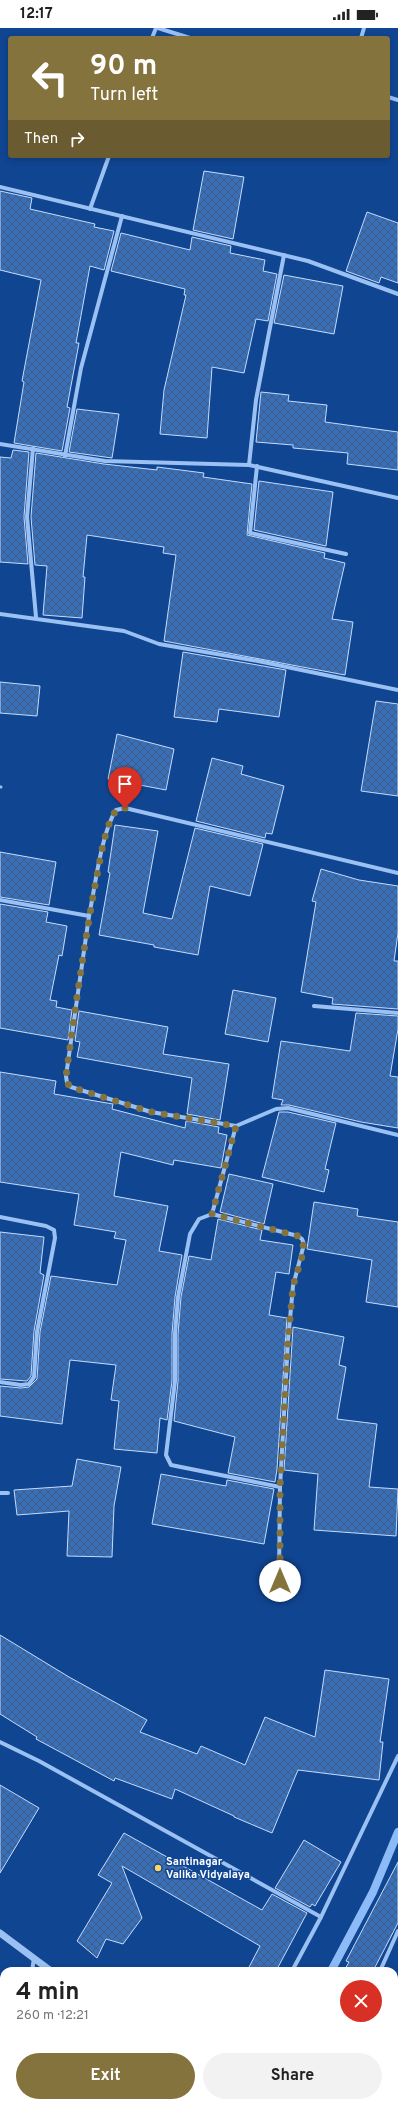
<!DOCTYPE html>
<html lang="en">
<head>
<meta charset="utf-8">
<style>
	body { margin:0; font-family:Overpass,sans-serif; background:#f2f2f2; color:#222; height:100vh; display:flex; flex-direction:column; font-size:15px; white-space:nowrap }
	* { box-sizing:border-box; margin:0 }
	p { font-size:13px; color:#767676 }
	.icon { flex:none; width:22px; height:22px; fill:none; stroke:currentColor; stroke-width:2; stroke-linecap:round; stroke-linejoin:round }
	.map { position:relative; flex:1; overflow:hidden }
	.details { position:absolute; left:0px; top:1939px; width:398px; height:140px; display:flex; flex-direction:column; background:#fff; border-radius:12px 12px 0 0; box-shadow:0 2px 6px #0003 }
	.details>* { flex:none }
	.banner { position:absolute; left:8px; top:8px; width:382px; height:122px; border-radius:4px; box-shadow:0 2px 6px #0003; background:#85733d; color:#fff; overflow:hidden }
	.pin { position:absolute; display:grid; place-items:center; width:34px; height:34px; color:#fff; margin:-41px -17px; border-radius:50% 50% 50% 0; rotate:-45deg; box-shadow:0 0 4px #0007 }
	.pin .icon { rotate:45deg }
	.me { position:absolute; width:44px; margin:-22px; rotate:0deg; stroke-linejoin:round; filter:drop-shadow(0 0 3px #0008) }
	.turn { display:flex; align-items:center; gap:14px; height:84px; padding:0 16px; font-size:18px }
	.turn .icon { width:52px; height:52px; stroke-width:2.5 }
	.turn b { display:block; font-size:28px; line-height:34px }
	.then { display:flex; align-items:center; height:38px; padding:0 16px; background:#0003; gap:8px; font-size:15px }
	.round { display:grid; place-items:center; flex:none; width:42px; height:42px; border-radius:21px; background:#f2f2f2 }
	.overview { display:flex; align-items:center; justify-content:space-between; height:68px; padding:0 16px }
	h1 { font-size:24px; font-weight:700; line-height:30px }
	.action { display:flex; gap:8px; margin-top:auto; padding:8px 16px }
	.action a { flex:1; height:46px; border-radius:24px; background:#85733d; color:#fff; font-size:16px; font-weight:700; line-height:46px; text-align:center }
	.action a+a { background:#f2f2f2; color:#222 }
	.status { display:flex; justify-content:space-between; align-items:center; height:28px; padding:0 20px; background:#fff; direction:ltr }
	.status svg { height:11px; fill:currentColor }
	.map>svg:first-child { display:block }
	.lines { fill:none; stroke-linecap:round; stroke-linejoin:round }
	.stream { stroke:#8dbbf7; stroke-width:8 }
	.building { fill:url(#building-cross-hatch); stroke:#c3dcfe }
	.service { stroke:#9bc1f3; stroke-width:3 }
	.minor { stroke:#9bc1f3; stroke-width:4 }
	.tertiary { stroke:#9bc1f3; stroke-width:7 }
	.route { stroke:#85733d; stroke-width:7; stroke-dasharray:0 12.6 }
	.poi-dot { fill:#ffd55e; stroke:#104592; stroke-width:1.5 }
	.labels { text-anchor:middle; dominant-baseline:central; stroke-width:3; stroke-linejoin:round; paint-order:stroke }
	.poi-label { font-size:11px; font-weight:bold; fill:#fff; stroke:#104592; text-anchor:start }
</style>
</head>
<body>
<div class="status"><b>12:17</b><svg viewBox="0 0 49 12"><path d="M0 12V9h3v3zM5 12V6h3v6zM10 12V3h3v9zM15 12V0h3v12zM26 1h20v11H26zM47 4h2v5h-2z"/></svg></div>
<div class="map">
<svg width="398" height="2079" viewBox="0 0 398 2079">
	<defs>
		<pattern id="building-cross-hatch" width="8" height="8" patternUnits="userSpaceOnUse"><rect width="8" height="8" fill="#386fbb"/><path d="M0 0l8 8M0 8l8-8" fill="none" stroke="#435c7e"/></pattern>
	</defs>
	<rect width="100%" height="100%" fill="#104592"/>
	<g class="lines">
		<g class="stream">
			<path d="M331 1943 373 1864 398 1804"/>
			<path d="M260 2079 262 2075"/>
		</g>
	</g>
	<g class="building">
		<path d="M204 143 244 149 233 211 193 202Z"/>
		<path d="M0 163 32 170 30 181 95 196 94 199 114 203 104 242 90 238 76 315H79L67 379 70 380 62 423 14 415 24 354 22 353 41 252 0 242Z"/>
		<path d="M367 184 398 195V255L381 249 379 255 346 243Z"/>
		<path d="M121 205 190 222 192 209 231 218 230 225 265 232 263 243 277 246 268 293 256 291 244 345 212 339 207 410 160 406 164 362 186 267H184L185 261 111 243Z"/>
		<path d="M284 247 343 258 334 306 274 295Z"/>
		<path d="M261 364 289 367 288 373 327 377 325 394 398 404V442L347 436 348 425 293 420V417L256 414Z"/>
		<path d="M77 381 119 386 112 430 69 424Z"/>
		<path d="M13 422 29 424 24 489 28 536 0 534V429L11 430Z"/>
		<path d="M36 425 104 436 157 442V439L204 445 203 449 252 456 247 507 325 525 324 530 345 535 332 591 353 594 345 647 164 613 176 527 163 525 164 519 87 507 83 549H85L82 590 43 587 47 538 35 537 31 489Z"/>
		<path d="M259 453 333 464 326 518 254 502Z"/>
		<path d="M183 624 286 642 279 689 219 681 217 694 174 689Z"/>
		<path d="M0 654 40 658 37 688 0 685Z"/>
		<path d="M376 673 398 676V768L361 763Z"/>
		<path d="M117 706 174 721 166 762 108 751Z"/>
		<path d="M212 730 243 738 241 746 284 758 272 806 266 805 265 810 196 793Z"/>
		<path d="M115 797 158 803 143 885 172 891 195 800 263 816 250 868 210 858 198 927 154 919V917L99 907 110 845 108 844Z"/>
		<path d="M0 824 56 834 49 877 0 869Z"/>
		<path d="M321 841 359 852 398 858V905L394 933H398V981L332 976 333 970 301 964 316 874 312 873Z"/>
		<path d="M0 876 48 884 46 894 67 898 62 928 59 927 50 972 57 973 56 979 72 982 68 1012 0 1000Z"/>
		<path d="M233 962 276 970 268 1014 225 1006Z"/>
		<path d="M79 983 168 999 163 1026 229 1036 220 1092 187 1086 192 1050 77 1029 80 1014 75 1013Z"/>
		<path d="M356 985 398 988V1001L390 1048 398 1049V1100L361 1094 289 1077H281L283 1072 272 1070 281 1013 350 1023Z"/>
		<path d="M0 1044 56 1053 54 1066 113 1076 112 1081 185 1100 186 1093 219 1099 218 1105 227 1107 221 1140 174 1132 173 1137 121 1124 114 1168 168 1178 159 1223 182 1227 175 1269 172 1306V1353L167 1392 160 1390 157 1425 114 1421 119 1373 111 1372 116 1337 70 1332 62 1396 0 1388V1358L21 1360 29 1359 37 1351 40 1304 51 1248 117 1257 126 1212 114 1210 116 1204 74 1197 79 1166 0 1154Z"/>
		<path d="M279 1084H288L336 1095 325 1141 329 1142 324 1164 262 1149Z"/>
		<path d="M229 1146 273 1156 264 1196 220 1184Z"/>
		<path d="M314 1174 358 1181 357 1188 398 1194V1279L366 1274 372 1232 307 1221Z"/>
		<path d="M218 1191 262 1202 260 1212 293 1217 289 1246 276 1244 269 1287 287 1290 277 1441 275 1454 228 1445 235 1409 174 1393 178 1353V1306L181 1269 189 1228 211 1232Z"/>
		<path d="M0 1204 44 1209 40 1245 44 1247 34 1303 31 1348 27 1353 0 1351Z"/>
		<path d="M293 1299 344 1309 339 1337 346 1339 337 1391 377 1396 369 1459 398 1461 396 1508 314 1502 318 1446 284 1442Z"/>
		<path d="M77 1431 121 1439 114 1478 112 1529 67 1528 69 1483 17 1487 14 1462 72 1458Z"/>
		<path d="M161 1446 226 1458 227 1452 274 1461 264 1516 152 1496Z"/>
		<path d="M0 1607 69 1649 147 1692 140 1704 197 1726 201 1718 245 1737 265 1689 315 1709 325 1642 389 1651 380 1714H383L379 1752 298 1742 272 1805 234 1789V1788L175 1761 172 1771 115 1750 114 1753 36 1711 37 1709 0 1686Z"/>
		<path d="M0 1757 39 1780 0 1845Z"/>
		<path d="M124 1805 262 1882 272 1866 307 1885 276 1943H247L260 1918 122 1838 142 1890 123 1916 106 1911 97 1930 77 1913 112 1855 98 1847Z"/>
		<path d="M304 1812 341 1834 315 1878 312 1876 310 1879 275 1860Z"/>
		<path d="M398 1834V1895L373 1943H344L349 1934 346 1933Z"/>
	</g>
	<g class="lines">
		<g class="service">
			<path d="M0 759H1"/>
			<path d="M0 2049 4 2050"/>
			<path d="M219 2079 221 2075"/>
		</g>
		<g class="minor">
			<path d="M158 0 190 10"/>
			<path d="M152 10 156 0"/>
			<path d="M361 10 364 0"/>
			<path d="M388 69 398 72"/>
			<path d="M0 159 308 233 398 266"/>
			<path d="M90 181 109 128"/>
			<path d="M0 416 105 433 249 437 398 470"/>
			<path d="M33 420 27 489 36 589"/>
			<path d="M65 428 81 340 122 188"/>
			<path d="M249 437 256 372 284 227"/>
			<path d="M257 438 250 505 346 526"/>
			<path d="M0 586 124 603 159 616 258 633 398 662"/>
			<path d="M0 872 89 888 66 1048 67 1055 71 1059 151 1084 236 1098 212 1186 199 1191 190 1206 178 1269 175 1306V1353L166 1427 171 1437 280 1459"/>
			<path d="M89 888C95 860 101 805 116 782L125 780 398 845"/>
			<path d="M314 978 398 985"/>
			<path d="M236 1098 276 1081 288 1080 398 1107"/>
			<path d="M212 1186 298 1208 302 1211 304 1216 293 1258 288 1313 280 1459 279 1553"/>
			<path d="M0 1189 46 1198 54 1202 55 1210 37 1304 34 1349 29 1356 21 1357 0 1354"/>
			<path d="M0 1465H8"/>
			<path d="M0 1714 39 1733 321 1889"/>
			<path d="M32 1943 34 1930"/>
			<path d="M292 1943 321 1889 398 1728"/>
			<path d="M380 1943 398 1903"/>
			<path d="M18 2079V2075"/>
			<path d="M307 2079 309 2075"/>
		</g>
		<g class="tertiary">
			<path d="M0 1905 51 1943"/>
			<path d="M228 2075 233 2079"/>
		</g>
	</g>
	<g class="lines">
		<path class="route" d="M125 780 116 782C104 801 101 829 96 852 84 917 75 982 66 1048L67 1055 71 1059 151 1084 236 1098 212 1186 298 1208 302 1210 304 1222 293 1258 288 1313 280 1459V1553"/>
	</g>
	<circle class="poi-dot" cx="158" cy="1840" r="4"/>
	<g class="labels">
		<g class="poi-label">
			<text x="166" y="1834">Santinagar<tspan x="166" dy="13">Valika Vidyalaya</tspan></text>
		</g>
	</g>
</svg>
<div class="pin" style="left:125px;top:780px;background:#d93025"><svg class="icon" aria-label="arrive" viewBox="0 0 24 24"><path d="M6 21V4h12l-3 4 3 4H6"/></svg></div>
<svg class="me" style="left:280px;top:1553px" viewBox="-20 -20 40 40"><circle r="19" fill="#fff"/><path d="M0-13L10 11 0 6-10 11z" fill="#85733d"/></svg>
<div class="banner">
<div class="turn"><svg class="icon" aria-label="left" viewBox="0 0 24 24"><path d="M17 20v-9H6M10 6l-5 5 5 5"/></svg><div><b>90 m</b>Turn left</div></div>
<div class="then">Then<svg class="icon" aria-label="right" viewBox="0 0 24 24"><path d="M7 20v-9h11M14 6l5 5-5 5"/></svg></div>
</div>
<section class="details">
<div class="overview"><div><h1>4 min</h1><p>260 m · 12:21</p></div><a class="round" style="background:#d93025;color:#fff"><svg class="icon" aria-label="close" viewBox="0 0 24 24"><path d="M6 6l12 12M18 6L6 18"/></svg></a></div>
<div class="action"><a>Exit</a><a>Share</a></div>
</section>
</div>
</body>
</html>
